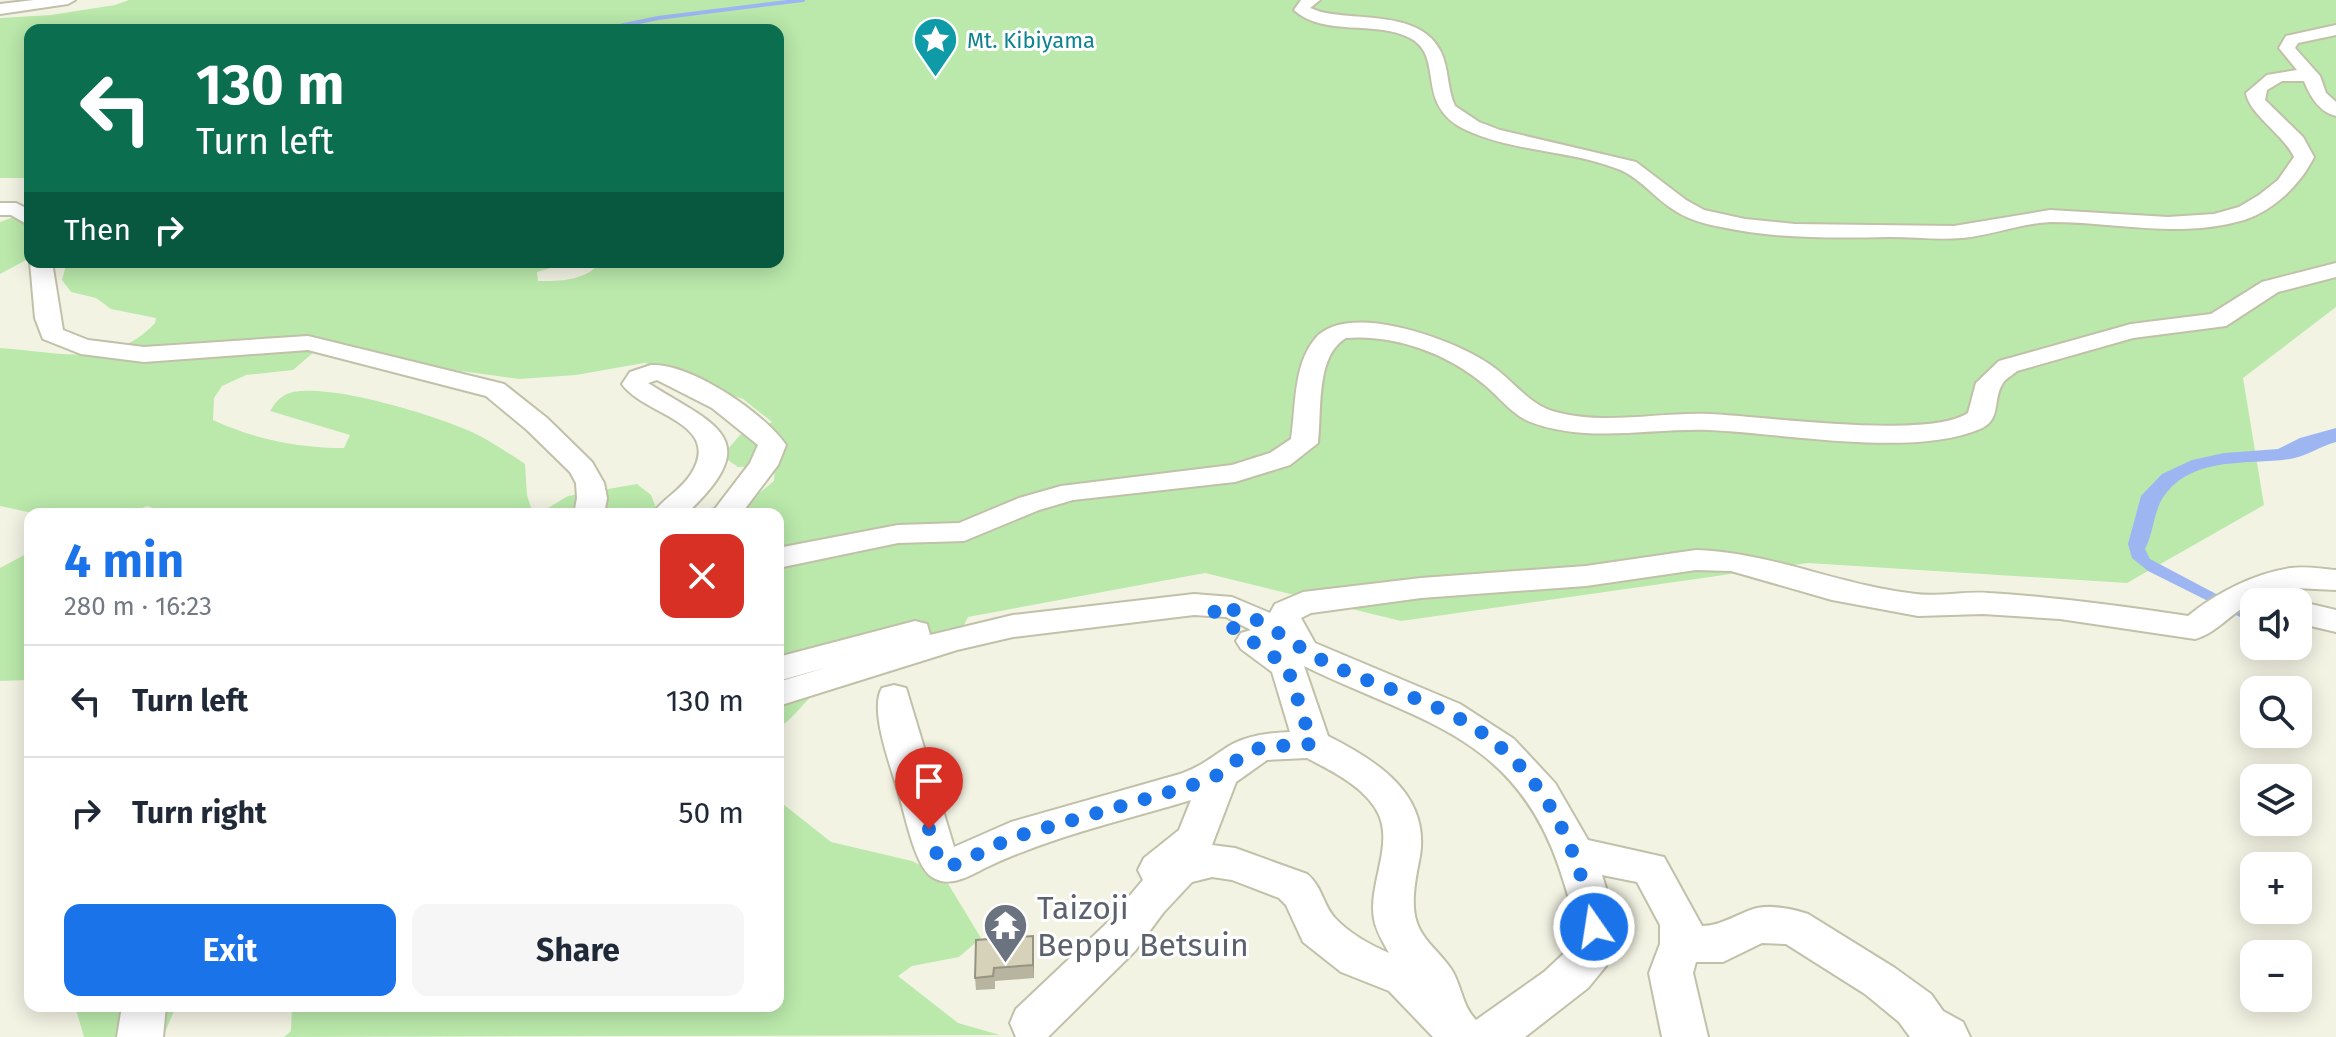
<!DOCTYPE html>
<html lang="en">
<head>
<meta charset="utf-8">
<style>
	body { margin:0; font-family:"Fira Sans",sans-serif; background:#f6f6f7; color:#1f2937; height:100vh; display:flex; flex-direction:column; font-size:30px; white-space:nowrap }
	* { box-sizing:border-box; margin:0 }
	p { font-size:26px; color:#747a83 }
	.icon { flex:none; width:44px; height:44px; fill:none; stroke:currentColor; stroke-width:2; stroke-linecap:round; stroke-linejoin:round }
	.map { position:relative; flex:1; overflow:hidden }
	.panel { position:absolute; left:24px; top:508px; width:760px; height:504px; display:flex; flex-direction:column; background:#fff; border-radius:16px; box-shadow:0 4px 20px #0003 }
	.panel>* { flex:none }
	.top-card { position:absolute; left:24px; top:24px; width:760px; height:244px; border-radius:16px; box-shadow:0 4px 20px #0003; background:#0b6e4f; color:#fff; overflow:hidden }
	.fabs { position:absolute; left:2240px; top:588px; display:grid; gap:16px }
	.fabs a { display:grid; place-items:center; width:72px; height:72px; border-radius:16px; background:#fff; box-shadow:0 4px 20px #0003; font-size:40px }
	.pin { position:absolute; display:grid; place-items:center; width:68px; height:68px; color:#fff; margin:-82px -34px; border-radius:50% 50% 50% 0; rotate:-45deg; box-shadow:0 0 8px #0007 }
	.pin .icon { rotate:45deg }
	.me { position:absolute; width:88px; margin:-44px; rotate:347deg; stroke-linejoin:round; filter:drop-shadow(0 0 6px #0008) }
	.turn { display:flex; align-items:center; gap:28px; height:168px; padding:0 40px; font-size:36px }
	.turn .icon { width:104px; height:104px; stroke-width:2.5 }
	.turn b { display:block; font-size:56px; line-height:68px }
	.then { display:flex; align-items:center; height:76px; padding:0 40px; background:#0003; gap:16px; font-size:30px }
	.round { display:grid; place-items:center; flex:none; width:84px; height:84px; border-radius:16px; background:#f6f6f7 }
	.summary { display:flex; align-items:center; justify-content:space-between; height:136px; padding:0 40px }
	h1 { font-size:48px; font-weight:700; line-height:60px; color:#1a73e8 }
	.primary-button { display:flex; gap:16px; margin-top:auto; padding:16px 40px }
	.primary-button a { flex:1; height:92px; border-radius:16px; background:#1a73e8; color:#fff; font-size:32px; font-weight:700; line-height:92px; text-align:center }
	.primary-button a+a { background:#f6f6f7; color:#1f2937 }
	ul { padding:0; list-style:none }
	li { display:flex; align-items:center; gap:24px; height:112px; padding:0 40px; border-top:2px solid #e0e1e3 }
	li div { flex:1 }
	li b { display:block; font-size:30px }
	li em { font-style:normal }
	.map>svg:first-child { display:block }
	.green { fill:#bae9ab }
	.water { fill:#9db6f2 }
	.lines { fill:none; stroke-linecap:round; stroke-linejoin:round }
	.stream { stroke:#9db6f2; stroke-width:4 }
	.minor-casing { stroke:#c1c0a9; stroke-width:4 }
	.minor { fill:#fff; fill-rule:evenodd }
	.wall { fill:#b7b59f }
	.shaded-wall { fill:#959382 }
	.building { fill:#d5d2b9; stroke:#959382; stroke-width:2 }
	.route { stroke:#1a73e8; stroke-width:14; stroke-dasharray:0 25.2 }
	.labels { text-anchor:middle; dominant-baseline:central; stroke-width:6; stroke-linejoin:round; paint-order:stroke }
	.far-culture-label { font-size:22px; fill:#0d838f; stroke:#fff; text-anchor:start }
	.near-worship-label { font-size:32px; fill:#5b616d; stroke:#fff; text-anchor:start }
</style>
</head>
<body>
<div class="map">
<svg width="2336" height="1037" viewBox="0 0 2336 1037">
	<rect width="100%" height="100%" fill="#f3f3e4"/>
	<g class="green">
		<path d="M129 0H2336V307L2243 378 2264 505 2127 583 1808 563 1401 621 1205 573 968 617 958 637C916 653 863 667 824 688 804 698 797 717 778 728V514H538L568 496 637 484 651 495 658 513 697 511 753 498 774 481 775 466 738 467 722 456 740 435 772 422 743 399 701 384 673 369 644 363 576 375 519 379 417 365 355 347 300 337 264 339 236 350 314 352 293 370 246 375 222 386 214 398 213 420C254 439 298 448 344 448L350 435 270 411C276 401 281 395 293 392 334 384 434 415 472 432 491 441 508 453 525 464L527 495 533 514H164L148 506 122 514H37L0 506V348C57 352 112 369 155 323L156 318 111 309 96 298 71 292 62 280 67 262H571L537 272 538 281C559 281 583 281 598 265L584 262H778V30H30V178H0V18L51 15 115 5Z"/>
		<path d="M30 211V258L0 274V222Z"/>
		<path d="M30 552V680L0 681V568Z"/>
		<path d="M778 800 831 842 912 861 944 877 981 938 959 957 912 966 898 976 958 1023 1000 1035 284 1037 291 1031 292 1006H778Z"/>
		<path d="M75 1006H176L163 1037H84Z"/>
	</g>
	<path class="water" d="M2336 428V442C2321 446 2305 457 2290 459 2249 465 2197 456 2167 492 2153 508 2155 530 2145 549L2150 559 2254 614V624L2148 571 2132 558 2128 544 2141 496 2162 474 2192 460 2224 453 2278 449 2300 438Z"/>
	<g class="lines">
		<path class="stream" d="M600 30 658 18 803 0"/>
		<defs>
			<g id="minor">
				<path d="M34 0H75L68 4 0 14V4Z"/>
				<path d="M1301 0H1320L1310 8 1321 12C1358 21 1421 10 1441 52 1449 69 1447 89 1455 106L1479 122 1500 130 1636 162 1686 200 1704 210 1745 219 1795 224 1954 226 2050 210 2168 217 2214 214 2239 207 2259 195 2278 180 2294 157C2284 135 2249 114 2246 93L2267 75 2297 70 2279 48 2286 36 2336 25V35L2298 43 2295 48 2320 76 2326 93 2336 102V116C2319 112 2310 96 2304 81H2282L2267 90 2265 100 2303 137 2314 157C2300 185 2274 210 2244 220 2180 239 2116 222 2051 222 2021 223 1993 235 1962 238 1938 240 1914 237 1890 237 1833 238 1777 239 1721 227 1704 224 1686 219 1671 208 1653 196 1639 177 1618 169 1569 150 1514 152 1466 130 1413 105 1446 57 1410 38 1376 20 1323 37 1294 10Z"/>
				<path d="M0 203H16L30 210V226L11 215H0Z"/>
				<path d="M30 262H52L63 330 88 340 144 347 308 336 504 384 547 418 592 462 604 483 607 498 604 514H574L577 498 576 483 570 472 527 430 486 396 308 350 144 362 81 354 43 339 35 318Z"/>
				<path d="M2336 263V277L2278 292 2226 326 2133 338 2017 371C2013 375 2006 378 2003 383 1992 399 2002 420 1980 429 1913 458 1783 433 1709 430 1649 428 1585 444 1528 421 1511 413 1500 398 1486 386 1449 354 1395 334 1346 338 1315 356 1322 412 1318 443L1290 465 1235 482 1073 500 1039 510 964 541 898 543 778 568V548L898 525 959 523 1019 498 1061 486 1232 465 1270 453 1291 439C1296 407 1293 367 1314 340 1345 299 1455 340 1489 364 1511 378 1527 403 1552 411 1602 426 1658 412 1709 414 1763 416 1928 440 1968 413L1976 383 1999 361 2131 324 2211 314 2262 282Z"/>
				<path d="M651 365C691 363 764 413 786 445L778 465 741 514H711L750 463 758 445 712 408 657 380 648 383C712 424 768 437 687 513L652 514C663 499 681 490 691 474 724 422 643 415 622 384L630 372Z"/>
				<path d="M1696 550C1770 552 1841 586 1916 594 1940 597 1965 591 1989 593 2056 597 2122 606 2188 616 2216 593 2255 573 2291 568 2305 566 2322 569 2336 570V590L2294 588 2277 594 2282 602H2254V609L2246 606C2229 616 2214 634 2195 639L2060 619 1983 614 1918 616 1832 600 1731 571 1696 570 1586 586 1421 598 1311 613 1301 618 1315 643 1460 704 1514 739 1555 783 1588 840 1664 857 1702 926C1722 926 1738 913 1757 908 1773 905 1793 909 1808 914L1895 968 1931 994 1943 1011 1963 1022 1970 1037H1910L1899 1022 1865 994 1786 944 1762 943 1723 962H1696L1693 973 1708 1037H1662L1649 973 1660 944V925L1637 882 1602 875 1612 908 1616 937 1606 966 1588 988 1525 1037H1433L1389 991 1341 972 1303 942 1286 905 1279 898 1232 880 1212 877 1192 882 1163 913 1135 951 1048 1037H1016L1010 1023 1016 1009 1105 925 1143 880 1138 870 1144 858 1179 830 1191 800C1121 821 1049 837 983 869 968 877 948 888 932 877 914 866 904 809 897 788 890 764 869 709 882 688L894 685 906 688 954 847 1011 822 1180 774C1204 765 1210 758 1229 746 1248 735 1269 733 1290 732L1272 672 1241 649 1236 641 1241 633 1251 630 1226 617 1194 615 1013 637 957 650 778 706V682L828 667 778 681V657L915 621 927 624 930 635 1013 615 1194 594 1232 597 1270 613 1275 604 1303 592 1421 578 1586 566ZM1304 666C1416 721 1513 733 1559 867 1567 892 1577 918 1573 945L1544 972 1476 1020C1463 1007 1462 989 1453 972 1443 955 1423 941 1417 923 1410 903 1416 877 1420 856 1430 794 1376 760 1328 736ZM1307 758C1332 771 1367 788 1379 815 1393 847 1368 885 1374 919 1376 931 1383 942 1389 953 1370 945 1349 933 1335 918 1323 905 1322 886 1307 874L1235 848 1212 845 1236 782 1267 760Z"/>
				<path d="M2298 601 2336 610V632L2298 623V602H2295Z"/>
				<path d="M122 1006H166L163 1037H117Z"/>
			</g>
		</defs>
		<use href="#minor" class="minor-casing"/>
		<use href="#minor" class="minor"/>
	</g>
	<path class="wall" d="M1033 936 1034 978 995 981V989L976 990 975 978Z"/>
	<path class="shaded-wall" d="M1033 936 1034 949V978L1033 965Z"/>
	<path class="building" d="M1033 936V965L994 968 993 976 975 978 976 940Z"/>
	<g class="lines">
		<path class="route" d="M929 829 938 858 946 866 957 864 1011 838 1190 786 1220 774 1242 756 1262 747 1312 744 1287 666 1219 618 1214 611 1215 606C1256 610 1291 646 1328 663 1371 685 1420 696 1462 720 1541 765 1577 842 1594 927"/>
	</g>
	<defs>
		<symbol id="sight-pin" viewBox="-11 -11 22 30"><path d="M0 17L-7.5 6A9.5 9.5 0 1 1 7.5 6Z" fill="#0f9aa8" stroke="#fff"/><path d="M0-6L1.8-2.2L6-1.7L2.9 1.2L3.7 5.4L0 3.3L-3.7 5.4L-2.9 1.2L-6-1.7L-1.8-2.2Z" fill="#fff"/></symbol>
		<symbol id="temple-pin" viewBox="-11 -11 22 30"><path d="M0 17L-7.5 6A9.5 9.5 0 1 1 7.5 6Z" fill="#6b7280" stroke="#fff"/><path d="M0-6L5-2H3V0L6.5 2.5H4V6H1.5V3h-3V6H-4V2.5H-6.5L-3 0V-2H-5Z" fill="#fff"/></symbol>
	</defs>
	<g fill-rule="evenodd">
		<use href="#sight-pin" x="910" y="14" width="51" height="69"/>
		<use href="#temple-pin" x="980" y="900" width="51" height="69"/>
	</g>
	<g class="labels">
		<g class="far-culture-label">
			<text x="967" y="40">Mt. Kibiyama</text>
		</g>
		<g class="near-worship-label">
			<text x="1037" y="908">Taizoji<tspan x="1037" dy="37">Beppu Betsuin</tspan></text>
		</g>
	</g>
</svg>
<div class="fabs">
<a><svg class="icon" aria-label="sound" viewBox="0 0 24 24"><path d="M4 9h4l5-4v14l-5-4H4zM17 9q2 3 0 6"/></svg></a>
<a><svg class="icon" aria-label="search" viewBox="0 0 24 24"><circle cx="10" cy="10" r="6"/><path d="M15 15l6 6"/></svg></a>
<a><svg class="icon" aria-label="layers" viewBox="0 0 24 24"><path d="M12 4l9 5-9 5-9-5zM3 14l9 5 9-5"/></svg></a>
<a>+</a>
<a>−</a>
</div>
<div class="pin" style="left:929px;top:829px;background:#d93025"><svg class="icon" aria-label="arrive" viewBox="0 0 24 24"><path d="M6 21V4h12l-3 4 3 4H6"/></svg></div>
<svg class="me" style="left:1594px;top:927px" viewBox="-20 -20 40 40"><circle r="17" fill="#1a73e8" stroke="#fff" stroke-width="3"/><path d="M0-11L8 9 0 5-8 9z" fill="#fff"/></svg>
<div class="top-card">
<div class="turn"><svg class="icon" aria-label="left" viewBox="0 0 24 24"><path d="M17 20v-9H6M10 6l-5 5 5 5"/></svg><div><b>130 m</b>Turn left</div></div>
<div class="then">Then<svg class="icon" aria-label="right" viewBox="0 0 24 24"><path d="M7 20v-9h11M14 6l5 5-5 5"/></svg></div>
</div>
<section class="panel">
<div class="summary"><div><h1>4 min</h1><p>280 m · 16:23</p></div><a class="round" style="background:#d93025;color:#fff"><svg class="icon" aria-label="close" viewBox="0 0 24 24"><path d="M6 6l12 12M18 6L6 18"/></svg></a></div>
<ul>
<li><svg class="icon" aria-label="left" viewBox="0 0 24 24"><path d="M17 20v-9H6M10 6l-5 5 5 5"/></svg><div><b>Turn left</b></div><em>130 m</em></li>
<li><svg class="icon" aria-label="right" viewBox="0 0 24 24"><path d="M7 20v-9h11M14 6l5 5-5 5"/></svg><div><b>Turn right</b></div><em>50 m</em></li>
</ul>
<div class="primary-button"><a>Exit</a><a>Share</a></div>
</section>
</div>
</body>
</html>
